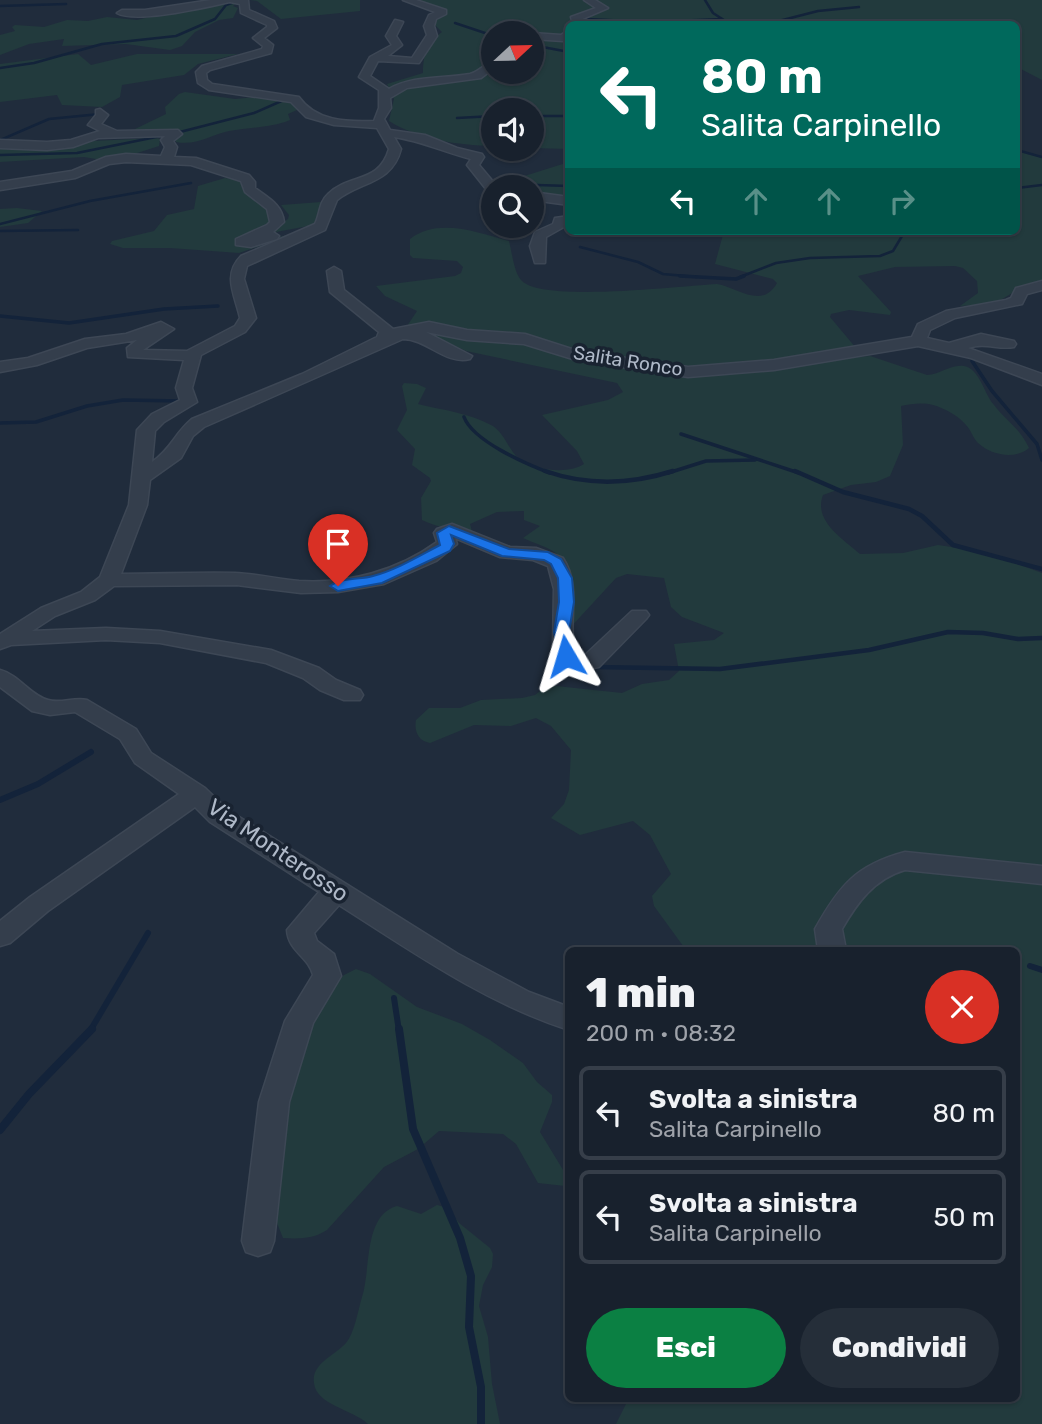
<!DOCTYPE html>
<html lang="it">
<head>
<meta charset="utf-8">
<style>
	body { margin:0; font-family:Rubik,sans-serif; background:#252e39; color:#f1f3f6; height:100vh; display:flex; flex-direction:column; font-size:26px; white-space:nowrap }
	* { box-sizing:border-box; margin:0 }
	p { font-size:23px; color:#9fa3aa }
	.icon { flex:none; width:38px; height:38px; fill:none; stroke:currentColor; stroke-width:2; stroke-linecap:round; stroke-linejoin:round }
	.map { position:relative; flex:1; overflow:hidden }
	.drawer { position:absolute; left:565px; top:947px; width:455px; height:455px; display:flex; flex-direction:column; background:#18212d; border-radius:10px; box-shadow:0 2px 5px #0004,0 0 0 2px #363e49 }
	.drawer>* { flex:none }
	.banner { position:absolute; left:565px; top:21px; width:455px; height:214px; border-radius:10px; box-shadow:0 2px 5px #0004,0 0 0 2px #363e49; background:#00695c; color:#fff; overflow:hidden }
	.needle { width:46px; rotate:68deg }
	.fabs { position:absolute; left:481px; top:21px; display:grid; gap:14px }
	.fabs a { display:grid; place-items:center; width:63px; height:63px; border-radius:50%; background:#18212d; box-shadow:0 2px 5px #0004,0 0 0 2px #363e49; font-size:35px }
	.pin { position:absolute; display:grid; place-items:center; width:60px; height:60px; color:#fff; margin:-72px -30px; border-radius:50% 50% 50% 0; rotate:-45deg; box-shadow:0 0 7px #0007 }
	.pin .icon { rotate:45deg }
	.me { position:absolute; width:77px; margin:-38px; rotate:353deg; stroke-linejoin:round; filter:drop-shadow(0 0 5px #0008) }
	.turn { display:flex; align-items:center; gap:24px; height:147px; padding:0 21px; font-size:32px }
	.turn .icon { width:91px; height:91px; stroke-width:2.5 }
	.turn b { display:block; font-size:49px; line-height:60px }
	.lanes { display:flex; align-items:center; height:66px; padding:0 21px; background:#0003; justify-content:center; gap:35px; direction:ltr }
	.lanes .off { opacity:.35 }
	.round { display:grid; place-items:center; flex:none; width:74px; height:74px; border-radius:37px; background:#252e39 }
	.head { display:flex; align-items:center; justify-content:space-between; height:119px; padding:0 21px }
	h1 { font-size:42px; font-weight:800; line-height:52px }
	.cta { display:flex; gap:14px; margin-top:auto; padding:14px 21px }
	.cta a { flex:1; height:80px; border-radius:42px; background:#0b8043; color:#fff; font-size:28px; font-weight:800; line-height:80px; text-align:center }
	.cta a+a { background:#252e39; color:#f1f3f6 }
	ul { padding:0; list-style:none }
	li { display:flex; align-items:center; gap:21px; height:94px; margin:0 14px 10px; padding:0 7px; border:4px solid #363e49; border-radius:10px }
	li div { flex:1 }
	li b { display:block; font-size:26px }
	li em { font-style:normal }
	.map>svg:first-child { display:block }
	.green { fill:#223a3d; fill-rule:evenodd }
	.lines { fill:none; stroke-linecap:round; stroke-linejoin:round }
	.stream-far4 { stroke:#13233a; stroke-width:2.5 }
	.stream-far3 { stroke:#13233a; stroke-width:3.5 }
	.stream-far2 { stroke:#13233a; stroke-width:4.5 }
	.stream-far1 { stroke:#13233a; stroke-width:6 }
	.stream { stroke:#13233a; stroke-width:8 }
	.minor-casing { stroke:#3d4755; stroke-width:3 }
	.minor { fill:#343e4c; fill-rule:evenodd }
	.route { fill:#1a73e8; stroke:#114b97; stroke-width:2 }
	.labels { text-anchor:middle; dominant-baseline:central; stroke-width:7; stroke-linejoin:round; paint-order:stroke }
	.far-street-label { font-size:19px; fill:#afb9c8; stroke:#192331 }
	.street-label { font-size:23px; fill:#afb9c8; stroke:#192331 }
</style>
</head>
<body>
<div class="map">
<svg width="1042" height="1424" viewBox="0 0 1042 1424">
	<rect width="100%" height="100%" fill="#202c3c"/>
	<g class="green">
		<path d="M250 0H360V11L281 19 257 1Z"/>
		<path d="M411 0H1042V80L1017 67V24H569V149L532 148V110H494L493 146C457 145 420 140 389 121L394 99 387 84 423 73C423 55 427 42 442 32L433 23 435 17 446 15 444 10ZM494 33H532V72H494Z"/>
		<path d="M217 1 237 2 233 6 238 8 233 18 219 20 195 32 182 46 170 50 126 44 62 46 64 39 29 44 0 55V35L15 31 12 27 15 25 44 27 67 20 88 21 107 17 137 20Z"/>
		<path d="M78 54 91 65 137 54H238L198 64 184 75 122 85 120 97 102 107 62 105 57 95 0 102V64Z"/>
		<path d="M185 92 235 99 266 96 289 99 297 110 288 114 290 120C271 128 249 127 229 131 210 135 197 146 176 142L175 139 183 134 181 130 136 133 135 129 166 114 165 107 179 94Z"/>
		<path d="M156 138 160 139 159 146 128 156 102 160 84 157 0 162V149H43L92 141Z"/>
		<path d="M1017 151 1042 158V283L1022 287 994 304 960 306 978 293 977 281 963 268 955 266 895 267 858 276 891 312 890 315 849 310 831 314 830 317 856 348C793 359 727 371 664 366 639 364 616 355 590 354L407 326 417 311 385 296 376 286 455 276 461 273 463 267 457 261 413 258 410 255V239C439 217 478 233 509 241 512 252 514 275 523 282 548 302 680 286 717 284 737 287 762 310 777 283L773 279 715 264 724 231H1017Z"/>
		<path d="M569 162V199L532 194V187H521L515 179Z"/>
		<path d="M225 178 240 180 247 193 267 206 274 222 253 243 301 232 239 253 170 248H123L110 244 112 241 154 231 167 215 194 209 198 186Z"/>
		<path d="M321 202V220L314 225 265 234 288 219 289 215 281 205Z"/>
		<path d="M17 208 42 211 28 223 0 227V209Z"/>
		<path d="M432 331 507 340 648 372 679 373 870 356 927 375C940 375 950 364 964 366 980 369 984 394 994 405 1007 422 1019 427 1029 448 1015 460 991 455 978 443 973 438 971 430 966 425 959 416 944 408 933 405 922 402 911 404 901 406L903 445 890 476 876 482 851 485 823 495C813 521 843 539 860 554L903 553 938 545 984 552 1042 573V1424H616L629 1398H1017V950H686L654 906 652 896 671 874 650 835 633 821 580 835 551 818 564 804 569 790 571 750 551 726 536 718 511 726 474 725 430 743C418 741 414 731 416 720L429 708H460L481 700 522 698 535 695 544 688 556 686 622 693 642 684 669 680 679 671 674 644 714 640 724 633 682 617 671 607 664 578 627 574 616 578 569 629C573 605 579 574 558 555 550 547 533 543 523 538L540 526 524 520V511L497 512 470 524 473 535C455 529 439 528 422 520L421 498 431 481 430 478 412 465 415 449 397 430 407 410 402 386 404 383 417 384 426 388 418 404C442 410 469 413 491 425 505 432 509 453 522 461 539 471 569 474 584 464L577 451 542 415 608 400 623 392 617 383 466 351 426 334Z"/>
		<path d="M356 969 370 974 417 1007 462 1024 490 1040 523 1063 537 1082 552 1095V1102L540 1132 568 1178 565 1186 538 1183 516 1144 503 1134 439 1131 418 1149 384 1167 327 1230C313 1239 299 1239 283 1238L275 1218 290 1091 315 1004 344 975Z"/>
		<path d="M437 1205 448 1208 459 1223 490 1248 493 1254 492 1267 483 1285 479 1306 488 1337 492 1384 500 1424H368C354 1410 316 1405 314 1383 311 1363 336 1355 346 1343 355 1332 358 1310 362 1297 371 1271 363 1215 397 1206L421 1214Z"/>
	</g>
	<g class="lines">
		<g class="stream-far4">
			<path d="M705 0 713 13 730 24"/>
			<path d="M0 6 66 4"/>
			<path d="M586 19 651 22 722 19"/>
			<path d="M455 23 494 36"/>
			<path d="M767 24 818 11 859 7"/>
			<path d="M532 45 569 52"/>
			<path d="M0 68 34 63 102 44 176 36 215 19 226 5 240 0"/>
			<path d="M532 116H569"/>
			<path d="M457 118 494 116"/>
			<path d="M176 133 254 113 286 99"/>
			<path d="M0 140 49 119 100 114"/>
			<path d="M1017 150 1042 157"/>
			<path d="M0 155 77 153 166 135"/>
			<path d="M537 185 569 186"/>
			<path d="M1017 188 1042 185"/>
			<path d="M0 224 90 201 191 183"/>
			<path d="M0 231 78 230"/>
			<path d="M580 247 638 262 663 274 697 277"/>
			<path d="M740 277 776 263 810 258 880 256 893 251 902 236 910 231"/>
		</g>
		<g class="stream-far3">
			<path d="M680 276 736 279 744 276"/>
			<path d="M0 316 69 323 164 309 218 306"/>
			<path d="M972 361 992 391 1037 444 1042 460"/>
			<path d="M464 417C473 441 526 464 550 473"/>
			<path d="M0 423 36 422 87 406 123 400 182 401"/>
			<path d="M681 434 799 473"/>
			<path d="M668 473 706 461 755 460"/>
		</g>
		<g class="stream-far2">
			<path d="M545 471C588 486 629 485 673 471"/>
			<path d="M795 471 843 492 909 509 922 516 953 545 1042 569"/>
			<path d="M593 667 720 669 869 650 948 632 983 633 1018 639 1042 638"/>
		</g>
		<g class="stream-far1">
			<path d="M0 800 38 784 91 752"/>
			<path d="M1030 966 1042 970"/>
			<path d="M394 998 399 1031"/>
			<path d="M90 1031 148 933"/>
		</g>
		<g class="stream">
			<path d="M399 1029 413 1129 460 1238 471 1276 469 1327 481 1387V1424"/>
			<path d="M0 1130 29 1094 92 1029"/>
		</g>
		<defs>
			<g id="minor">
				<path d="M211 0H248L249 10 274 21 277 28 264 38 273 45 271 53 210 70 206 73 207 80 212 84 299 97C316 121 346 122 374 121L379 108V90L359 77 370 57 392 45 386 36 395 20 403 22 396 36 402 45 388 56 412 58 427 35 424 26 429 15 435 12 403 0H416L446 10V14L436 19 434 26 437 36 419 63 378 61 370 76 389 89C413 75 443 79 470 74 479 72 483 64 494 62V68L481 78 407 88 390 98 391 108 384 119 390 130 425 135 457 148 482 154 484 157 479 165 495 184 497 179 506 177 520 187H494V195L490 194 467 165 471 159C444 152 421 141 394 137L401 149C392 184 361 181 337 200L325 230 247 266 244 279 256 318 245 332 201 355 192 388 197 402 164 422 155 431 152 462C172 448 174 434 192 419L302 374 377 337 379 332 330 292 327 271 334 267 341 271 344 290 393 329 429 322 467 330 525 334 578 351 688 367 774 360 912 337 918 324 946 311 1006 300 1011 298 1016 288 1042 281V290L1027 294 1022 304 955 318 930 330 927 338 949 343 981 334 1014 341 1016 344 1014 347C997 350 986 342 968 348L1042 374V385L971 358 918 346 774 370 688 377 576 360 524 344 467 340 426 332 472 356 470 359C445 365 427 339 403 339L204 427 193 436 181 458 150 480 147 505 121 574C159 574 197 572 235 573 256 574 278 579 299 581 348 584 397 571 437 542L434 533 437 529 452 524 510 547 536 548 563 558C585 591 562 633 580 657L584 656 632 611H646L649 615 646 619 599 667 575 671 567 669 557 656 553 645 554 589 548 566 533 560 500 557 455 538 457 544 436 561 384 584 338 592 301 593 237 585 114 586 95 600 55 616 32 631 106 628 160 631 271 650 319 668 336 680 360 690 363 695 360 700H344L320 690 303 678 266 663 160 643 106 640 11 645 0 649V634L41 608 81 592 100 577 129 505 137 430 152 414 180 400 176 388 184 360 128 357 127 348 137 340 87 348 37 365 0 372V362L28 358 85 339 126 334 161 322 174 329 143 350 187 351 235 326 240 318C235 295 222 275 241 256L315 224C320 214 319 202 328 194 350 173 379 184 389 149L377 128 334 125 306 117 291 102 209 90 198 83 196 72 202 66 262 49 263 46 253 38 267 27V25L241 13 240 4 230 2C206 7 136 24 117 13L122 10H145Z"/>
				<path d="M584 0H595L608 8 580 20 582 24H573L571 17 596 8Z"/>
				<path d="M569 30V38L563 41 532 39V33L561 35Z"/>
				<path d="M100 109 108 115 101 124 117 131 178 130 182 134 173 141 177 147 174 157 196 158 249 175 255 182V188C268 198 282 204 284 222L273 232 279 236 277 239 251 247 236 245V239L267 225 270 222 267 209 245 192 241 181 191 165 126 162 109 164 75 178 0 190V182L72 171 106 157 126 154 161 156 165 147 161 140 165 136 98 138 73 147 47 150 0 148V140L47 142 71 140 100 131 88 125 96 115V110Z"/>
				<path d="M532 192 569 197V205L532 200Z"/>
				<path d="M569 216V224L546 237 545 263H535L530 246 535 232 553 224 555 218Z"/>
				<path d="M0 670C19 675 30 695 48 700 60 704 74 697 87 700L136 729 151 753 205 788 228 810 458 954 529 992 569 1007V1030C485 1003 413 952 339 905L314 933 317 941 334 954 341 976 313 1023 289 1102 274 1241 270 1252 258 1256 246 1252 242 1241 259 1102 285 1021 313 975C309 957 288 951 287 930L319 892 210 822 195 807 48 911 10 943 0 946V921L30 897 179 794 135 763 120 739 75 712 50 715 32 711 0 687Z"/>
				<path d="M905 852 1042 866V884L905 870C874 879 857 903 842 929L846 950H818L815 929C839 886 856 865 905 852Z"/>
			</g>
		</defs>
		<use href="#minor" class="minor-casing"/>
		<use href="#minor" class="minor"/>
	</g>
	<path class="route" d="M449 526 509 549 548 552 561 559 572 578 574 602 569 632 574 656 572 660 566 661 559 656 554 632 559 602 558 578 551 564 544 560 502 556 451 535 454 544 450 551 382 583 338 591 330 586C341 577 360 580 373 576 396 570 419 556 440 545L437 533Z"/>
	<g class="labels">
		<g class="far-street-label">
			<text transform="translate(628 361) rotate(9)">Salita Ronco</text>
		</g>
		<g class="street-label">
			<text transform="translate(278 850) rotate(34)">Via Monterosso</text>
		</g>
	</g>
</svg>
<div class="fabs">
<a><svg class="needle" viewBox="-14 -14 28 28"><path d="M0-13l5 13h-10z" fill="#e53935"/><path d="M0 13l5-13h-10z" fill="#9fa3aa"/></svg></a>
<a><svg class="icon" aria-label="sound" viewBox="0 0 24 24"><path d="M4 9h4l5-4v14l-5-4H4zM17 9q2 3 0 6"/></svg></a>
<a><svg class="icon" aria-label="search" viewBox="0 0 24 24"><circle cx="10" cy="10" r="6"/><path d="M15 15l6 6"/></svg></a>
</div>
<div class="pin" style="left:338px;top:586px;background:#d93025"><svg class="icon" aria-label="arrive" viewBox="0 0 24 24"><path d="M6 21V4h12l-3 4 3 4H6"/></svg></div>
<svg class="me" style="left:566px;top:656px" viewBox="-20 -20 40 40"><path d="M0-17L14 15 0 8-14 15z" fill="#1a73e8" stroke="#fff" stroke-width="4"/></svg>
<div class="banner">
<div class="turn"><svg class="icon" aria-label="left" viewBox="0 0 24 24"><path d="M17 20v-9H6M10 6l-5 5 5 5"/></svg><div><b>80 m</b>Salita Carpinello</div></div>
<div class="lanes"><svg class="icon" aria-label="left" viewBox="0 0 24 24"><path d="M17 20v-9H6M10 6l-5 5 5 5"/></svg><svg class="icon off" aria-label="ahead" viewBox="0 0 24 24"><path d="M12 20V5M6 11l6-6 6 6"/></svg><svg class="icon off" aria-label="ahead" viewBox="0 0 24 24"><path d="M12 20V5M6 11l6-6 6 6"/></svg><svg class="icon off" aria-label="right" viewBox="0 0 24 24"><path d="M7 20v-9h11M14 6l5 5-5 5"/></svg></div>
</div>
<section class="drawer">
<div class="head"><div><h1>1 min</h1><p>200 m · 08:32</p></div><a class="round" style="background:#d93025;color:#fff"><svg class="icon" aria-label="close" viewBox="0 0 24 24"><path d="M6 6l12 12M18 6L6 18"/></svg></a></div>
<ul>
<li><svg class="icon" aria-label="left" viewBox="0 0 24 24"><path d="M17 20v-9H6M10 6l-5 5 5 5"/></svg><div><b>Svolta a sinistra</b><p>Salita Carpinello</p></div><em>80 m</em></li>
<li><svg class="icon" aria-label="left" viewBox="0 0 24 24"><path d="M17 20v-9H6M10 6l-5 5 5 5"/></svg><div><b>Svolta a sinistra</b><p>Salita Carpinello</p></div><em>50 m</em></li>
</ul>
<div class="cta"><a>Esci</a><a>Condividi</a></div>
</section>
</div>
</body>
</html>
